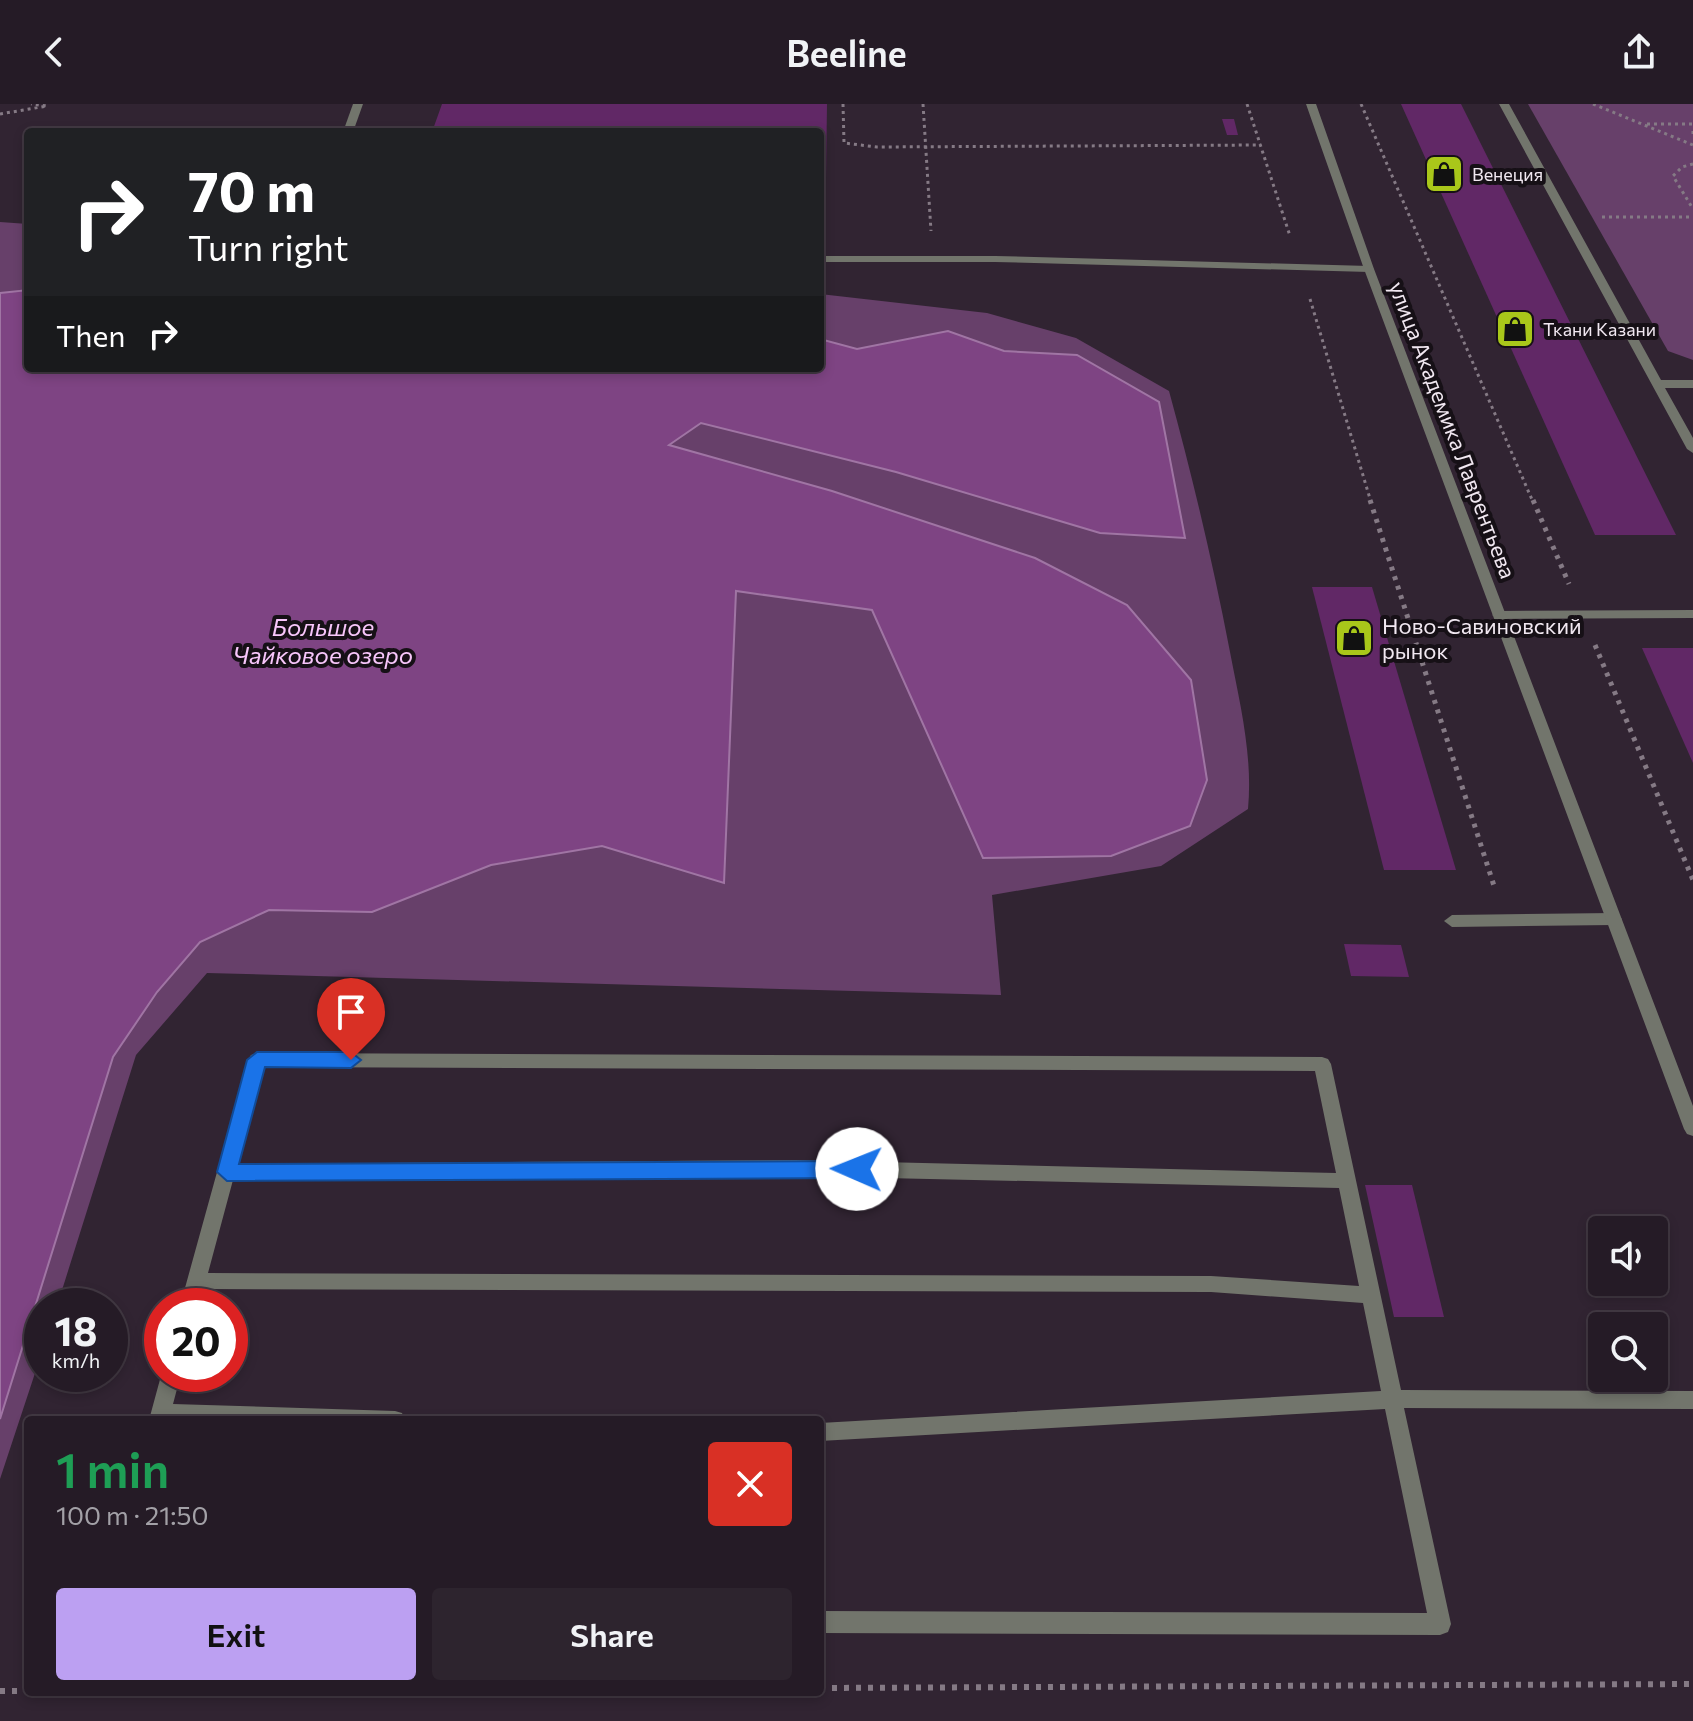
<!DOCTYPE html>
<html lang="en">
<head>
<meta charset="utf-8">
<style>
	body { margin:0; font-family:Commissioner,sans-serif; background:#2d242e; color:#f1f3f6; height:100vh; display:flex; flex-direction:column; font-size:30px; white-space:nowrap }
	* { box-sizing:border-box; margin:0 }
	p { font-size:26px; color:#a3a1a7 }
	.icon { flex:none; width:44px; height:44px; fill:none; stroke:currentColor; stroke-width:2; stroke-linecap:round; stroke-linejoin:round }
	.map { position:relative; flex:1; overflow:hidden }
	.sheet { position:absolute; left:24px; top:1312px; width:800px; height:280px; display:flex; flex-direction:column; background:#251b26; border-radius:8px; box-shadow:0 4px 12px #0003,0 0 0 2px #423943 }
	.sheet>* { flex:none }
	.guide { position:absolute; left:24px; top:24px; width:800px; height:244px; border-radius:8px; box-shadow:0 4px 12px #0003,0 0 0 2px #423943; background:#202124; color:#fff; overflow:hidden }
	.buttons { position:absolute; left:1588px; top:1112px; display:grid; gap:16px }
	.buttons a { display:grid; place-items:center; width:80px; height:80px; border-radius:8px; background:#251b26; box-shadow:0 4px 12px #0003,0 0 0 2px #423943; font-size:40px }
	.speed { position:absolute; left:24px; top:1184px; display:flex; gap:16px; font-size:40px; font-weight:700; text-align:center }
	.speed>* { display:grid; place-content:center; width:104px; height:104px; border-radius:50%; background:#251b26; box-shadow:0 4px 12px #0003,0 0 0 2px #423943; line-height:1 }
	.speed small { font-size:20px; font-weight:400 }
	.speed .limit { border:12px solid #d22; background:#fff; color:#111 }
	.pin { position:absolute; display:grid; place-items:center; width:68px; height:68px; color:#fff; margin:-82px -34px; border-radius:50% 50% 50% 0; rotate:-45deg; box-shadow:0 0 8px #0007 }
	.pin .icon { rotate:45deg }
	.me { position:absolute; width:88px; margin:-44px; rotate:271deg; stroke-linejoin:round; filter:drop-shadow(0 0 6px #0008) }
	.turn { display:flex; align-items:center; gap:28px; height:168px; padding:0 32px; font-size:36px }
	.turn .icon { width:104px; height:104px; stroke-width:2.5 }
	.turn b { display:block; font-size:56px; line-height:68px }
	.then { display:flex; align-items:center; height:76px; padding:0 32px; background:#0003; gap:16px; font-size:30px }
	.round { display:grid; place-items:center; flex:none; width:84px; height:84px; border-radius:8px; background:#2d242e }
	.head { display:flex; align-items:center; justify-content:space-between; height:136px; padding:0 32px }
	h1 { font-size:48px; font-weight:600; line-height:60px; color:#1e9e55 }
	.action { display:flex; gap:16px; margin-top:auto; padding:16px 32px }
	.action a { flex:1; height:92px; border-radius:8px; background:#bca0f2; color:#111; font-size:32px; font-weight:600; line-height:92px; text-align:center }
	.action a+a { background:#2d242e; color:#f1f3f6 }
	header { display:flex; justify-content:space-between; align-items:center; height:104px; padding:0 32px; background:#251b26; font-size:36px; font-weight:600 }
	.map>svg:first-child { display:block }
	.green { fill:#67406a }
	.water { fill:#7e4483; stroke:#a075a4; stroke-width:2 }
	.building { fill:#612866 }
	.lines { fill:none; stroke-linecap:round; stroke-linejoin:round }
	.path-far2 { stroke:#857a85; stroke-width:3; stroke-dasharray:3 4; stroke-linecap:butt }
	.path-far1 { stroke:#857a85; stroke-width:5; stroke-dasharray:4 6; stroke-linecap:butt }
	.path { stroke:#857a85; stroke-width:6; stroke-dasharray:5 7; stroke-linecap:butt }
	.lane { fill:#72756c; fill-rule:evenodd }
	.street { fill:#72756c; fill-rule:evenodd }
	.route { fill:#1a73e8; stroke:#114b97; stroke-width:2 }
	.labels { text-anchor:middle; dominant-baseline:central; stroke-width:8; stroke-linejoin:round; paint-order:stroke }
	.far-poi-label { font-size:18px; fill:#f1e8f1; stroke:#161016; text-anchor:start }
	.street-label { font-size:22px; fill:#f1e8f1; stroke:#161016 }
	.poi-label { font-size:22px; fill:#f1e8f1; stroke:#161016; text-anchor:start }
	.water-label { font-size:24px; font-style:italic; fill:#f8c6fb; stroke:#161016 }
</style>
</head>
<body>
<header><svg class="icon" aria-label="back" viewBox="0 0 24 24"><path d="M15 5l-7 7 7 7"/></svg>Beeline<svg class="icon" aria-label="share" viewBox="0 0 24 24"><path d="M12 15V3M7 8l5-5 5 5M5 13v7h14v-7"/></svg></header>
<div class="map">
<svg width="1693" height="1617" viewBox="0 0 1693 1617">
	<rect width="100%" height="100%" fill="#312432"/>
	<g class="green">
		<path d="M1528 0H1693V256L1668 247Z"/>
		<path d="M0 118 28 120V186L0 189Z"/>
		<path d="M820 190 987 209 1076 234 1169 287C1193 375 1213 459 1230 548 1240 600 1253 652 1248 705L1161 762 992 791 1001 891 207 869 136 951 57 1202H42V1248L0 1375V1315L113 953 157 887 200 838 269 806 372 808 491 761 602 742 724 778 735 487 872 506 983 754 1127 501 1035 454 832 387 668 341 701 319 896 368 1077 251 1003 247 948 227 857 245 820 235Z"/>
	</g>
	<path class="water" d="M28 186V264H820V235L857 245 948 227 1004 247 1077 251 1159 298 1185 434 1100 429 896 368 701 319 669 341 832 387 1035 454 1127 501 1191 576 1207 676 1190 722 1111 752 983 754 872 506 736 487 724 779 602 742 491 761 372 808 269 806 200 838 157 888 113 953 0 1315V189Z"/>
	<g class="building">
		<path d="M442 0H827L825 149H820V28H432Z"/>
		<path d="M1401 0H1461L1676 431H1595Z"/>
		<path d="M1222 15H1234L1238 31H1227Z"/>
		<path d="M1312 483H1372L1456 766H1384Z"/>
		<path d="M1642 544H1693V659Z"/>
		<path d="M1344 840 1401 841 1409 873 1351 872Z"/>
		<path d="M1365 1081H1412L1444 1213H1394Z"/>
	</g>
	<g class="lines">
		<g class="path-far2">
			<path d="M843 0 844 39 877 43 1261 41"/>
			<path d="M923 0 931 127"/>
			<path d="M1247 0 1290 132"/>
			<path d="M1361 0 1533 398"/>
			<path d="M1593 0 1693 41"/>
			<path d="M0 10 47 2 31 0"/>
			<path d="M1647 20H1693"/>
			<path d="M1693 27V34"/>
			<path d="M1693 60 1682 63 1673 72 1693 105"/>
			<path d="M1602 113H1693"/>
			<path d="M1310 195 1371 398"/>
		</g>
		<g class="path-far1">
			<path d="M1370 396 1495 785"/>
			<path d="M1533 396 1569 480"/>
			<path d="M1595 541 1693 776"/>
		</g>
		<g class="path">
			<path d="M820 1584 1693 1580"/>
			<path d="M0 1587H28"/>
		</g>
		<g class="lane">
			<path d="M353 0H363L353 28H343Z"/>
			<path d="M1499 0H1509L1661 276H1693V284H1665L1693 334V349L1687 345Z"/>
			<path d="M820 152H995L1369 162 1374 165 1369 168 995 158H820Z"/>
			<path d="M1693 506V514L1499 515 1492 511 1499 507Z"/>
			<path d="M1614 809 1622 815 1614 821 1452 823 1444 817 1452 811Z"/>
			<path d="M257 949 1322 953 1328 955 1331 960 1401 1286 1693 1287V1305L1404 1304 1451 1520 1448 1528 1440 1531 820 1529V1507L1427 1509 1385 1305 820 1337V1319L1381 1287 1363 1199 1211 1188 204 1185 200 1202H180L248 956 251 951ZM264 963 1315 967 1336 1069 796 1056 238 1060ZM796 1072 1339 1084 1359 1182 1211 1172 208 1169 233 1076Z"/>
			<path d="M162 1268 181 1270 173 1300 395 1307 402 1309 405 1316H149Z"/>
		</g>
		<path class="street" d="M1306 0H1316L1374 165 1693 1002V1032L1687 1030 1684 1025 1364 165Z"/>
	</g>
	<path class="route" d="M257 948H351L361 956 351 964 265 963 239 1060 857 1057 867 1065 857 1074 227 1077 217 1068 247 956Z"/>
	<defs>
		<symbol id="shop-square" viewBox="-11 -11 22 22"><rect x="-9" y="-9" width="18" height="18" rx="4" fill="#a9c71a" stroke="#161016"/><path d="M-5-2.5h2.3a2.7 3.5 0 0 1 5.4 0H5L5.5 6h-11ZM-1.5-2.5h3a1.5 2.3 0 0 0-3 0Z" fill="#111"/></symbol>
	</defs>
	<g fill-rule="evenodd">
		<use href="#shop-square" x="1422" y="48" width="44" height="44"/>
		<use href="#shop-square" x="1493" y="203" width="44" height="44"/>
		<use href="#shop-square" x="1332" y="512" width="44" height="44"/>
	</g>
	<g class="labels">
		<g class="far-poi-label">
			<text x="1472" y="70">Венеция</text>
			<text x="1543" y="225">Ткани Казани</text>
		</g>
		<g class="street-label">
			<text transform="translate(1453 326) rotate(69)">улица Академика Лаврентьева</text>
		</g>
		<g class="poi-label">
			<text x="1382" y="521">Ново-Савиновский<tspan x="1382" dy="25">рынок</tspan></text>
		</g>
		<g class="water-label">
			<text x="323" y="522">Большое<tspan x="323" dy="28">Чайковое озеро</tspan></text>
		</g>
	</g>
</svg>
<div class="buttons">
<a><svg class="icon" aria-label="sound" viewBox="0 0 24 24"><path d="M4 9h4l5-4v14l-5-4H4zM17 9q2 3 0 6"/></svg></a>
<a><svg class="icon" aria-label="search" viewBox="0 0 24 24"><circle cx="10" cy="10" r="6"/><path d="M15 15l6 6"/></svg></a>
</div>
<div class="speed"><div>18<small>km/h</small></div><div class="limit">20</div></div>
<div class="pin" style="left:351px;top:956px;background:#d93025"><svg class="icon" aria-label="arrive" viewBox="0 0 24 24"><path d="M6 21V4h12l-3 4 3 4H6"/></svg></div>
<svg class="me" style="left:857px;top:1065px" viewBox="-20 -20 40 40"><circle r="19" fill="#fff"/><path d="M0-13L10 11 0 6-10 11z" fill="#1a73e8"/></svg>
<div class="guide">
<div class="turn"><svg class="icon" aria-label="right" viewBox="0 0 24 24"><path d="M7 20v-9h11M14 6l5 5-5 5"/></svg><div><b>70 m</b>Turn right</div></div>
<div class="then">Then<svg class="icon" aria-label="right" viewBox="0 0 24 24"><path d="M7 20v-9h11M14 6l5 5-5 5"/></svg></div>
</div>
<section class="sheet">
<div class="head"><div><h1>1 min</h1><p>100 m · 21:50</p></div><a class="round" style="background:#d93025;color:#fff"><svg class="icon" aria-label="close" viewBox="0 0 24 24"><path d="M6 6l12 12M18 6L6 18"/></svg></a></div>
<div class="action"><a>Exit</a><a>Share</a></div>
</section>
</div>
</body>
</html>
